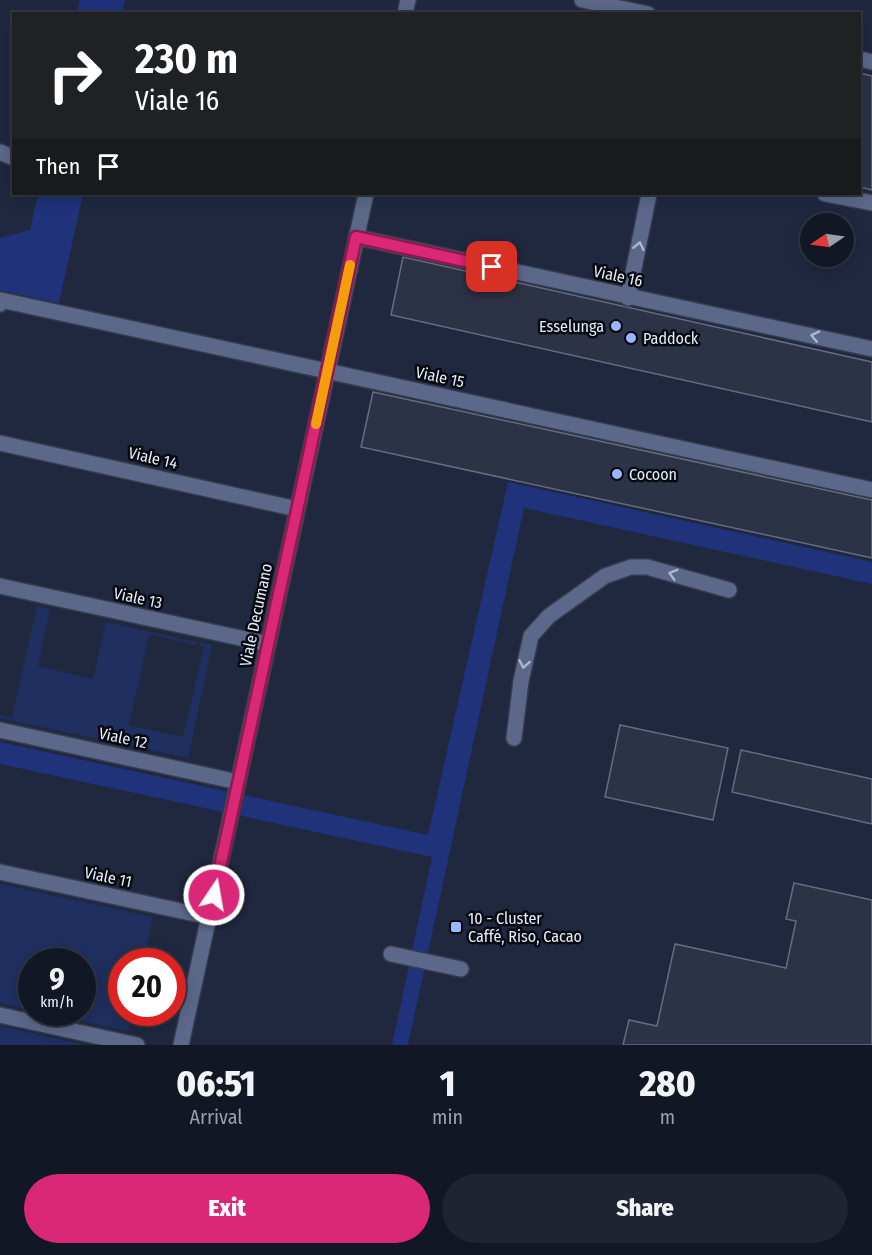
<!DOCTYPE html>
<html lang="en">
<head>
<meta charset="utf-8">
<style>
	body { margin:0; font-family:"Fira Sans Condensed",sans-serif; background:#1f2432; color:#f1f3f6; height:100vh; display:flex; flex-direction:column; font-size:22px; white-space:nowrap }
	* { box-sizing:border-box; margin:0 }
	p { font-size:20px; color:#9c9fa7 }
	.icon { flex:none; width:33px; height:33px; fill:none; stroke:currentColor; stroke-width:2; stroke-linecap:round; stroke-linejoin:round }
	.map { position:relative; height:1045px; overflow:hidden }
	.sheet { display:flex; flex-direction:column; background:#121725; flex:1 }
	.sheet>* { flex:none }
	.top-card { position:absolute; left:12px; top:12px; width:849px; height:183px; border-radius:0px; box-shadow:0 3px 15px #0003,0 0 0 2px #313642; background:#202124; color:#fff; overflow:hidden }
	.needle { width:39px; rotate:257deg }
	.buttons { position:absolute; left:800px; top:213px; display:grid; gap:12px }
	.buttons a { display:grid; place-items:center; width:54px; height:54px; border-radius:50%; background:#121725; box-shadow:0 3px 15px #0003,0 0 0 2px #313642; font-size:30px }
	.speed { position:absolute; left:18px; top:948px; display:flex; gap:12px; font-size:30px; font-weight:700; text-align:center }
	.speed>* { display:grid; place-content:center; width:78px; height:78px; border-radius:50%; background:#121725; box-shadow:0 3px 15px #0003,0 0 0 2px #313642; line-height:1 }
	.speed small { font-size:15px; font-weight:400 }
	.speed .limit { border:9px solid #d22; background:#fff; color:#111 }
	.pin { position:absolute; display:grid; place-items:center; width:51px; height:51px; color:#fff; margin:-26px; border-radius:12px; box-shadow:0 3px 9px #0006 }
	.me { position:absolute; width:66px; margin:-33px; rotate:12deg; stroke-linejoin:round; filter:drop-shadow(0 0 4px #0008) }
	.turn { display:flex; align-items:center; gap:21px; height:126px; padding:0 24px; font-size:27px }
	.turn .icon { width:78px; height:78px; stroke-width:2.5 }
	.turn b { display:block; font-size:42px; line-height:51px }
	.then { display:flex; align-items:center; height:57px; padding:0 24px; background:#0003; gap:12px; font-size:22px }
	.eta { display:flex; justify-content:space-evenly; align-items:center; height:102px; text-align:center }
	.eta b { font-size:36px; font-weight:800; line-height:42px }
	.cta { display:flex; gap:12px; margin-top:auto; padding:12px 24px }
	.cta a { flex:1; height:69px; border-radius:36px; background:#db2777; color:#fff; font-size:24px; font-weight:800; line-height:69px; text-align:center }
	.cta a+a { background:#1f2432; color:#f1f3f6 }
	.map>svg:first-child { display:block }
	.built { fill:#1f283f; fill-rule:evenodd }
	.green { fill:#1f2f5f }
	.water { fill:#1f327a }
	.building { fill:#2c3346; stroke:#646c82; stroke-width:1.5 }
	.lines { fill:none; stroke-linecap:round; stroke-linejoin:round }
	.minor-casing { stroke:#353c4d; stroke-width:18 }
	.minor { stroke:#5b688a; stroke-width:15 }
	.oneway { stroke:#afb7cd }
	.route-casing { stroke:#8e194d; stroke-width:15 }
	.route { stroke:#db2777; stroke-width:10 }
	.slow { stroke:#f59e0b; stroke-width:10 }
	.poi-dot { fill:#99b5fd; stroke:#070911; stroke-width:2 }
	.labels { text-anchor:middle; dominant-baseline:central; stroke-width:5; stroke-linejoin:round; paint-order:stroke }
	.street-label { font-size:16px; fill:#e7ecf9; stroke:#070911 }
	.poi-label { font-size:16px; fill:#e7ecf9; stroke:#070911; text-anchor:start }
</style>
</head>
<body>
<div class="map">
<svg width="872" height="1045" viewBox="0 0 872 1045">
	<rect width="100%" height="100%" fill="#181f31"/>
	<path class="built" d="M0 0H872V1045H0ZM14 14H860V194H14ZM810 224H843V256H810ZM32 962H82V1012H32ZM122 962H172V1012H122Z"/>
	<g class="green">
		<path d="M37 606 50 609 38 666 93 679 106 622 197 642 196 645 149 634 129 725 183 737 204 647 200 646 201 642 212 645 188 758 0 718V715L12 717Z"/>
		<path d="M0 884 153 917 143 961 122 962V1012L132 1013 128 1031 44 1013 82 1012V962H32L31 1010 0 1003Z"/>
		<path d="M0 1026 85 1045H0Z"/>
	</g>
	<g class="water">
		<path d="M80 0H125L122 13H77Z"/>
		<path d="M38 194H83L59 303 0 290V238L30 230Z"/>
		<path d="M508 482 872 562V584L524 508 408 1045H392L432 857 0 764V742L428 835Z"/>
	</g>
	<g class="building">
		<path d="M860 73 872 76V190L860 187Z"/>
		<path d="M403 257 872 362V422L391 315Z"/>
		<path d="M373 392 872 500V558L361 447Z"/>
		<path d="M620 725 728 748 713 820 605 797Z"/>
		<path d="M741 750 872 779V824L732 792Z"/>
		<path d="M794 883 872 900V1045H623L629 1020 657 1026 675 944 786 968 796 921 786 919Z"/>
	</g>
	<g class="lines">
		<defs>
			<g id="minor">
				<path d="M582 0 648 14"/>
				<path d="M405 14 408 0"/>
				<path d="M860 59 872 62"/>
				<path d="M0 152 14 158"/>
				<path d="M825 194 872 203"/>
				<path d="M356 237 872 349"/>
				<path d="M628 298 649 194"/>
				<path d="M0 304 1 300 872 490"/>
				<path d="M0 443 297 509"/>
				<path d="M0 586 268 644"/>
				<path d="M0 730 238 782"/>
				<path d="M514 738 521 681 531 636 549 616 605 576 631 567H647L729 590"/>
				<path d="M0 872 209 917"/>
				<path d="M391 954 461 969"/>
				<path d="M0 1015 137 1045"/>
				<path d="M181 1045 366 194"/>
			</g>
		</defs>
		<use href="#minor" class="minor-casing"/>
		<use href="#minor" class="minor"/>
	</g>
	<defs><path id="oneway-chevron" d="M-2-3.5L2.5 0L-2 3.5" fill="none" stroke-width="1.6" stroke-linecap="round" stroke-linejoin="round" transform="scale(1.5)"/></defs>
	<g class="oneway">
		<use href="#oneway-chevron" transform="translate(639 246) rotate(-78)"/>
		<use href="#oneway-chevron" transform="translate(815 336) rotate(-167)"/>
		<use href="#oneway-chevron" transform="translate(673 574) rotate(-164)"/>
		<use href="#oneway-chevron" transform="translate(524 664) rotate(100)"/>
	</g>
	<g class="lines">
		<defs>
			<path id="route" d="M214 895 356 237 492 267"/>
		</defs>
		<use href="#route" class="route-casing"/>
		<use href="#route" class="route"/>
		<path class="slow" d="M316 424 350 265"/>
	</g>
	<g class="poi-dot">
		<circle cx="616" cy="326" r="6"/>
		<circle cx="631" cy="338" r="6"/>
		<circle cx="617" cy="474" r="6"/>
		<rect x="450" y="921" width="12" height="12" rx="3"/>
	</g>
	<g class="labels">
		<g class="street-label">
			<text transform="translate(618 276) rotate(12)">Viale 16</text>
			<text transform="translate(440 377) rotate(12)">Viale 15</text>
			<text transform="translate(153 458) rotate(13)">Viale 14</text>
			<text transform="translate(138 598) rotate(12)">Viale 13</text>
			<text transform="translate(256 615) rotate(-78)">Viale Decumano</text>
			<text transform="translate(123 738) rotate(12)">Viale 12</text>
			<text transform="translate(108 877) rotate(12)">Viale 11</text>
		</g>
		<g class="poi-label">
			<text x="604" y="326" text-anchor="end">Esselunga</text>
			<text x="643" y="338">Paddock</text>
			<text x="629" y="474">Cocoon</text>
			<text x="468" y="918">10 - Cluster<tspan x="468" dy="18">Caffé, Riso, Cacao</tspan></text>
		</g>
	</g>
</svg>
<div class="buttons">
<a><svg class="needle" viewBox="-14 -14 28 28"><path d="M0-13l5 13h-10z" fill="#e53935"/><path d="M0 13l5-13h-10z" fill="#9c9fa7"/></svg></a>
</div>
<div class="speed"><div>9<small>km/h</small></div><div class="limit">20</div></div>
<div class="pin" style="left:492px;top:267px;background:#d93025"><svg class="icon" aria-label="arrive" viewBox="0 0 24 24"><path d="M6 21V4h12l-3 4 3 4H6"/></svg></div>
<svg class="me" style="left:214px;top:895px" viewBox="-20 -20 40 40"><circle r="17" fill="#db2777" stroke="#fff" stroke-width="3"/><path d="M0-11L8 9 0 5-8 9z" fill="#fff"/></svg>
<div class="top-card">
<div class="turn"><svg class="icon" aria-label="right" viewBox="0 0 24 24"><path d="M7 20v-9h11M14 6l5 5-5 5"/></svg><div><b>230 m</b>Viale 16</div></div>
<div class="then">Then<svg class="icon" aria-label="arrive" viewBox="0 0 24 24"><path d="M6 21V4h12l-3 4 3 4H6"/></svg></div>
</div>
</div>
<section class="sheet">
<div class="eta">
<div><b>06:51</b><p>Arrival</p></div>
<div><b>1</b><p>min</p></div>
<div><b>280</b><p>m</p></div>
</div>
<div class="cta"><a>Exit</a><a>Share</a></div>
</section>
</body>
</html>
